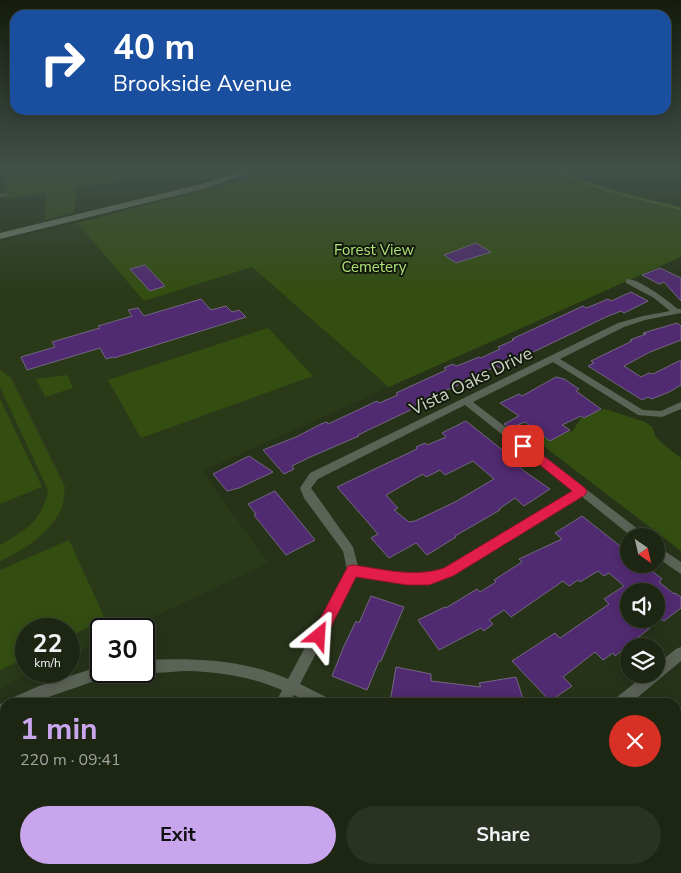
<!DOCTYPE html>
<html lang="en">
<head>
<meta charset="utf-8">
<style>
	body { margin:0; font-family:"Nunito Sans",sans-serif; background:#2a3221; color:#f1f3f6; height:100vh; display:flex; flex-direction:column; font-size:19px; white-space:nowrap }
	* { box-sizing:border-box; margin:0 }
	p { font-size:16px; color:#a0a5a0 }
	.icon { flex:none; width:28px; height:28px; fill:none; stroke:currentColor; stroke-width:2; stroke-linecap:round; stroke-linejoin:round }
	.map { position:relative; flex:1; overflow:hidden }
	.sheet { position:absolute; left:0px; top:698px; width:681px; height:176px; display:flex; flex-direction:column; background:#1d2613; border-radius:15px 15px 0 0; box-shadow:0 2px 12px #0003,0 0 0 1px #3b4333 }
	.sheet>* { flex:none }
	.hud { position:absolute; left:10px; top:10px; width:661px; height:105px; border-radius:15px; box-shadow:0 2px 12px #0003,0 0 0 1px #3b4333; background:#1a4fa0; color:#fff; overflow:hidden }
	.needle { width:32px; rotate:146deg }
	.fabs { position:absolute; left:620px; top:528px; display:grid; gap:10px }
	.fabs a { display:grid; place-items:center; width:45px; height:45px; border-radius:50%; background:#1d2613; box-shadow:0 2px 12px #0003,0 0 0 1px #3b4333; font-size:25px }
	.speed { position:absolute; left:15px; top:618px; display:flex; gap:10px; font-size:25px; font-weight:700; text-align:center }
	.speed>* { display:grid; place-content:center; width:65px; height:65px; border-radius:50%; background:#1d2613; box-shadow:0 2px 12px #0003,0 0 0 1px #3b4333; line-height:1 }
	.speed small { font-size:12px; font-weight:400 }
	.speed .limit { border:2px solid #111; border-radius:8px; background:#fff; color:#111 }
	.pin { position:absolute; display:grid; place-items:center; width:42px; height:42px; color:#fff; margin:-21px; border-radius:10px; box-shadow:0 2px 8px #0006 }
	.me { position:absolute; width:55px; margin:-28px; rotate:27deg; stroke-linejoin:round; filter:drop-shadow(0 0 4px #0008) }
	.turn { display:flex; align-items:center; gap:18px; height:105px; padding:0 20px; font-size:22px }
	.turn .icon { width:65px; height:65px; stroke-width:2.5 }
	.turn b { display:block; font-size:35px; line-height:42px }
	.round { display:grid; place-items:center; flex:none; width:52px; height:52px; border-radius:26px; background:#2a3221 }
	.headline { display:flex; align-items:center; justify-content:space-between; height:85px; padding:0 20px }
	h1 { font-size:30px; font-weight:700; line-height:38px; color:#c9a5ee }
	.primary-button { display:flex; gap:10px; margin-top:auto; padding:10px 20px }
	.primary-button a { flex:1; height:58px; border-radius:30px; background:#c9a5ee; color:#111; font-size:20px; font-weight:700; line-height:58px; text-align:center }
	.primary-button a+a { background:#2a3221; color:#f1f3f6 }
	.map>svg:first-child { display:block }
	.built { fill:#2a3a19 }
	.green { fill:#344e12 }
	.lines { fill:none; stroke-linecap:round; stroke-linejoin:round }
	.stream { stroke:#4f731f; stroke-width:2 }
	.building { fill:#512b71; stroke:#736682; fill-rule:evenodd }
	.street { fill:#5b6256; fill-rule:evenodd }
	.secondary { fill:#747e6b; fill-rule:evenodd }
	.route { fill:#e11d48; stroke:#92132f }
	.labels { text-anchor:middle; dominant-baseline:central; stroke-width:4; stroke-linejoin:round; paint-order:stroke }
	.far-park-label { font-size:15px; fill:#aee276; stroke:#13190d }
	.street-label { font-size:18px; fill:#cdd5c5; stroke:#13190d }
</style>
</head>
<body>
<div class="map">
<svg width="681" height="873" viewBox="0 0 681 873">
	<rect width="100%" height="100%" fill="#273319"/>
	<path class="built" d="M77 223 144 301 252 267 389 387 202 471 268 563 128 629H101V641L69 656V629H26V671H36L0 688V241Z"/>
	<g class="green">
		<path d="M0 169H191L190 173 77 187 74 212 45 220 46 193 7 199 4 180 0 174Z"/>
		<path d="M264 169H556L594 184 681 207V257L389 387 252 267 144 301 77 223 256 176 253 172Z"/>
		<path d="M268 328 313 376 141 438 108 380Z"/>
		<path d="M0 370 11 378 65 487C64 493 64 501 62 507 51 533 24 550 0 561V545C25 531 43 520 48 490L0 387Z"/>
		<path d="M67 375 73 388 45 397 36 379Z"/>
		<path d="M0 399 42 487 0 504Z"/>
		<path d="M605 409 645 422 652 427 656 437 665 446 681 458V551L541 444 542 440 550 435 573 431 580 419 589 414Z"/>
		<path d="M69 540 105 619 69 637V629H26V658L0 670V570Z"/>
	</g>
	<g class="lines">
		<path class="stream" d="M546 169 613 192 681 209"/>
	</g>
	<g class="building">
		<path d="M476 243 491 252 456 263 444 255Z"/>
		<path d="M145 265 165 286 150 291 130 269Z"/>
		<path d="M660 268 681 278V301L664 282 659 284 642 275Z"/>
		<path d="M631 292 648 301 624 313 621 311 606 317 500 368 497 366 477 375 480 378 466 385 463 383 442 392 444 394 358 435 359 436 308 458 292 466 294 469 284 474 263 450 296 437 321 424 327 422 328 424 377 401 379 403 398 395 396 393 446 370 444 368 453 364 456 366 462 364 479 357 481 358 500 349 498 347 514 340 512 339 583 306 586 308 594 305 608 299 611 301Z"/>
		<path d="M201 299 211 310 226 306 232 312 239 310 246 317 114 358 113 357 106 359 100 348 27 370 21 357 55 347 52 342 100 328 98 326 132 316 128 310 138 308 144 316Z"/>
		<path d="M677 323 681 326V340L650 352 624 366 641 377 649 373 653 374 681 360V385L669 392 652 399 648 397 642 400 588 366 594 363 591 361 632 341 630 340 646 334 643 333Z"/>
		<path d="M556 377 564 379 579 389 576 391 601 409 584 418 581 416 562 425 570 430 550 441 525 422 510 428 504 424 519 416 500 403 519 394 522 396Z"/>
		<path d="M466 421 515 460 513 461 524 471 550 489 524 506 515 498 499 509 500 510 455 536 456 537 427 555 416 543 389 558 371 538 378 534 337 487 417 449 416 447 425 443 427 445 446 437 442 433ZM473 461 494 479 455 502 415 521 409 522 394 510 398 508 386 495 423 474 426 477 440 470 445 475Z"/>
		<path d="M249 456 273 472 239 488 227 491 213 474Z"/>
		<path d="M275 491 315 540 286 555 254 515 256 514 248 504Z"/>
		<path d="M582 516 629 553V564H641L646 568 647 567 662 579 659 582 674 594 675 593 681 597V608L664 621 661 619 656 623V591H629V619H639L650 628 615 656 613 653 603 660 595 652 563 677 572 686 550 701 512 661 555 633 560 638 609 604 604 599 624 586 609 573 604 576 598 571 580 582 578 580 569 586 563 581 511 617 504 610 489 620 493 624 484 631 481 628 439 650 418 620 445 607 446 608 477 589 480 592 496 582 494 580 522 562 519 559 562 539 555 533Z"/>
		<path d="M371 596 404 607 381 661H379L367 690 332 676 344 646 356 621 359 623Z"/>
		<path d="M396 667 431 674V681L481 687 479 683 516 677 524 702H390Z"/>
	</g>
	<g class="lines">
		<g class="street">
			<path d="M5 193 7 194V196L0 198V194Z"/>
			<path d="M626 279C639 278 668 301 678 309H681V313L645 320 624 327 560 359 643 410 661 411 681 402V409L662 417 638 415 553 362 473 402 643 533 645 536H631L581 496 452 576 429 584H407L356 576 300 684 326 697 328 702H308L294 695 290 702H276L282 690C253 677 219 672 188 671 174 671 153 675 141 671H144V660C193 658 242 659 288 679L347 570 343 551 304 498 300 488 310 473 618 323 643 316 670 311 654 298 626 283ZM465 405 573 491 444 568 429 574H407L358 566 353 547 311 488 318 479Z"/>
			<path d="M656 545 681 562V574L656 557Z"/>
			<path d="M681 647V661L632 702H615L617 697 646 674H656V665L676 649Z"/>
			<path d="M101 666V671H111L109 676 34 702H12L14 697 39 686Z"/>
			<path d="M5 702V717L0 719V704Z"/>
			<path d="M676 862 681 866V873H665L664 869H676Z"/>
			<path d="M278 869H306L307 873H279Z"/>
		</g>
		<path class="secondary" d="M248 169H259L207 188 0 239V233L201 184Z"/>
	</g>
	<linearGradient id="sky" x2="0" y2="1"><stop stop-color="#151c0e"/><stop offset="0.58" stop-color="#415049"/><stop offset="1" stop-color="#415049" stop-opacity="0"/></linearGradient>
	<rect width="681" height="292" fill="url(#sky)"/>
	<path class="route" d="M523 442 527 443 585 488 587 491 585 495 453 576 429 585H407L356 577 324 641 319 643 313 641 311 636 348 566 353 565C383 569 414 578 444 568L572 491 519 448 517 446 519 443Z"/>
	<g class="labels">
		<g class="far-park-label">
			<text x="374" y="250">Forest View<tspan x="374" dy="17">Cemetery</tspan></text>
		</g>
		<g class="street-label">
			<text transform="translate(471 381) rotate(-26)">Vista Oaks Drive</text>
		</g>
	</g>
</svg>
<div class="fabs">
<a><svg class="needle" viewBox="-14 -14 28 28"><path d="M0-13l5 13h-10z" fill="#e53935"/><path d="M0 13l5-13h-10z" fill="#a0a5a0"/></svg></a>
<a><svg class="icon" aria-label="sound" viewBox="0 0 24 24"><path d="M4 9h4l5-4v14l-5-4H4zM17 9q2 3 0 6"/></svg></a>
<a><svg class="icon" aria-label="layers" viewBox="0 0 24 24"><path d="M12 4l9 5-9 5-9-5zM3 14l9 5 9-5"/></svg></a>
</div>
<div class="speed"><div>22<small>km/h</small></div><div class="limit">30</div></div>
<div class="pin" style="left:523px;top:446px;background:#d93025"><svg class="icon" aria-label="arrive" viewBox="0 0 24 24"><path d="M6 21V4h12l-3 4 3 4H6"/></svg></div>
<svg class="me" style="left:319px;top:636px" viewBox="-20 -20 40 40"><path d="M0-17L14 15 0 8-14 15z" fill="#e11d48" stroke="#fff" stroke-width="4"/></svg>
<div class="hud">
<div class="turn"><svg class="icon" aria-label="right" viewBox="0 0 24 24"><path d="M7 20v-9h11M14 6l5 5-5 5"/></svg><div><b>40 m</b>Brookside Avenue</div></div>
</div>
<section class="sheet">
<div class="headline"><div><h1>1 min</h1><p>220 m · 09:41</p></div><a class="round" style="background:#d93025;color:#fff"><svg class="icon" aria-label="close" viewBox="0 0 24 24"><path d="M6 6l12 12M18 6L6 18"/></svg></a></div>
<div class="primary-button"><a>Exit</a><a>Share</a></div>
</section>
</div>
</body>
</html>
